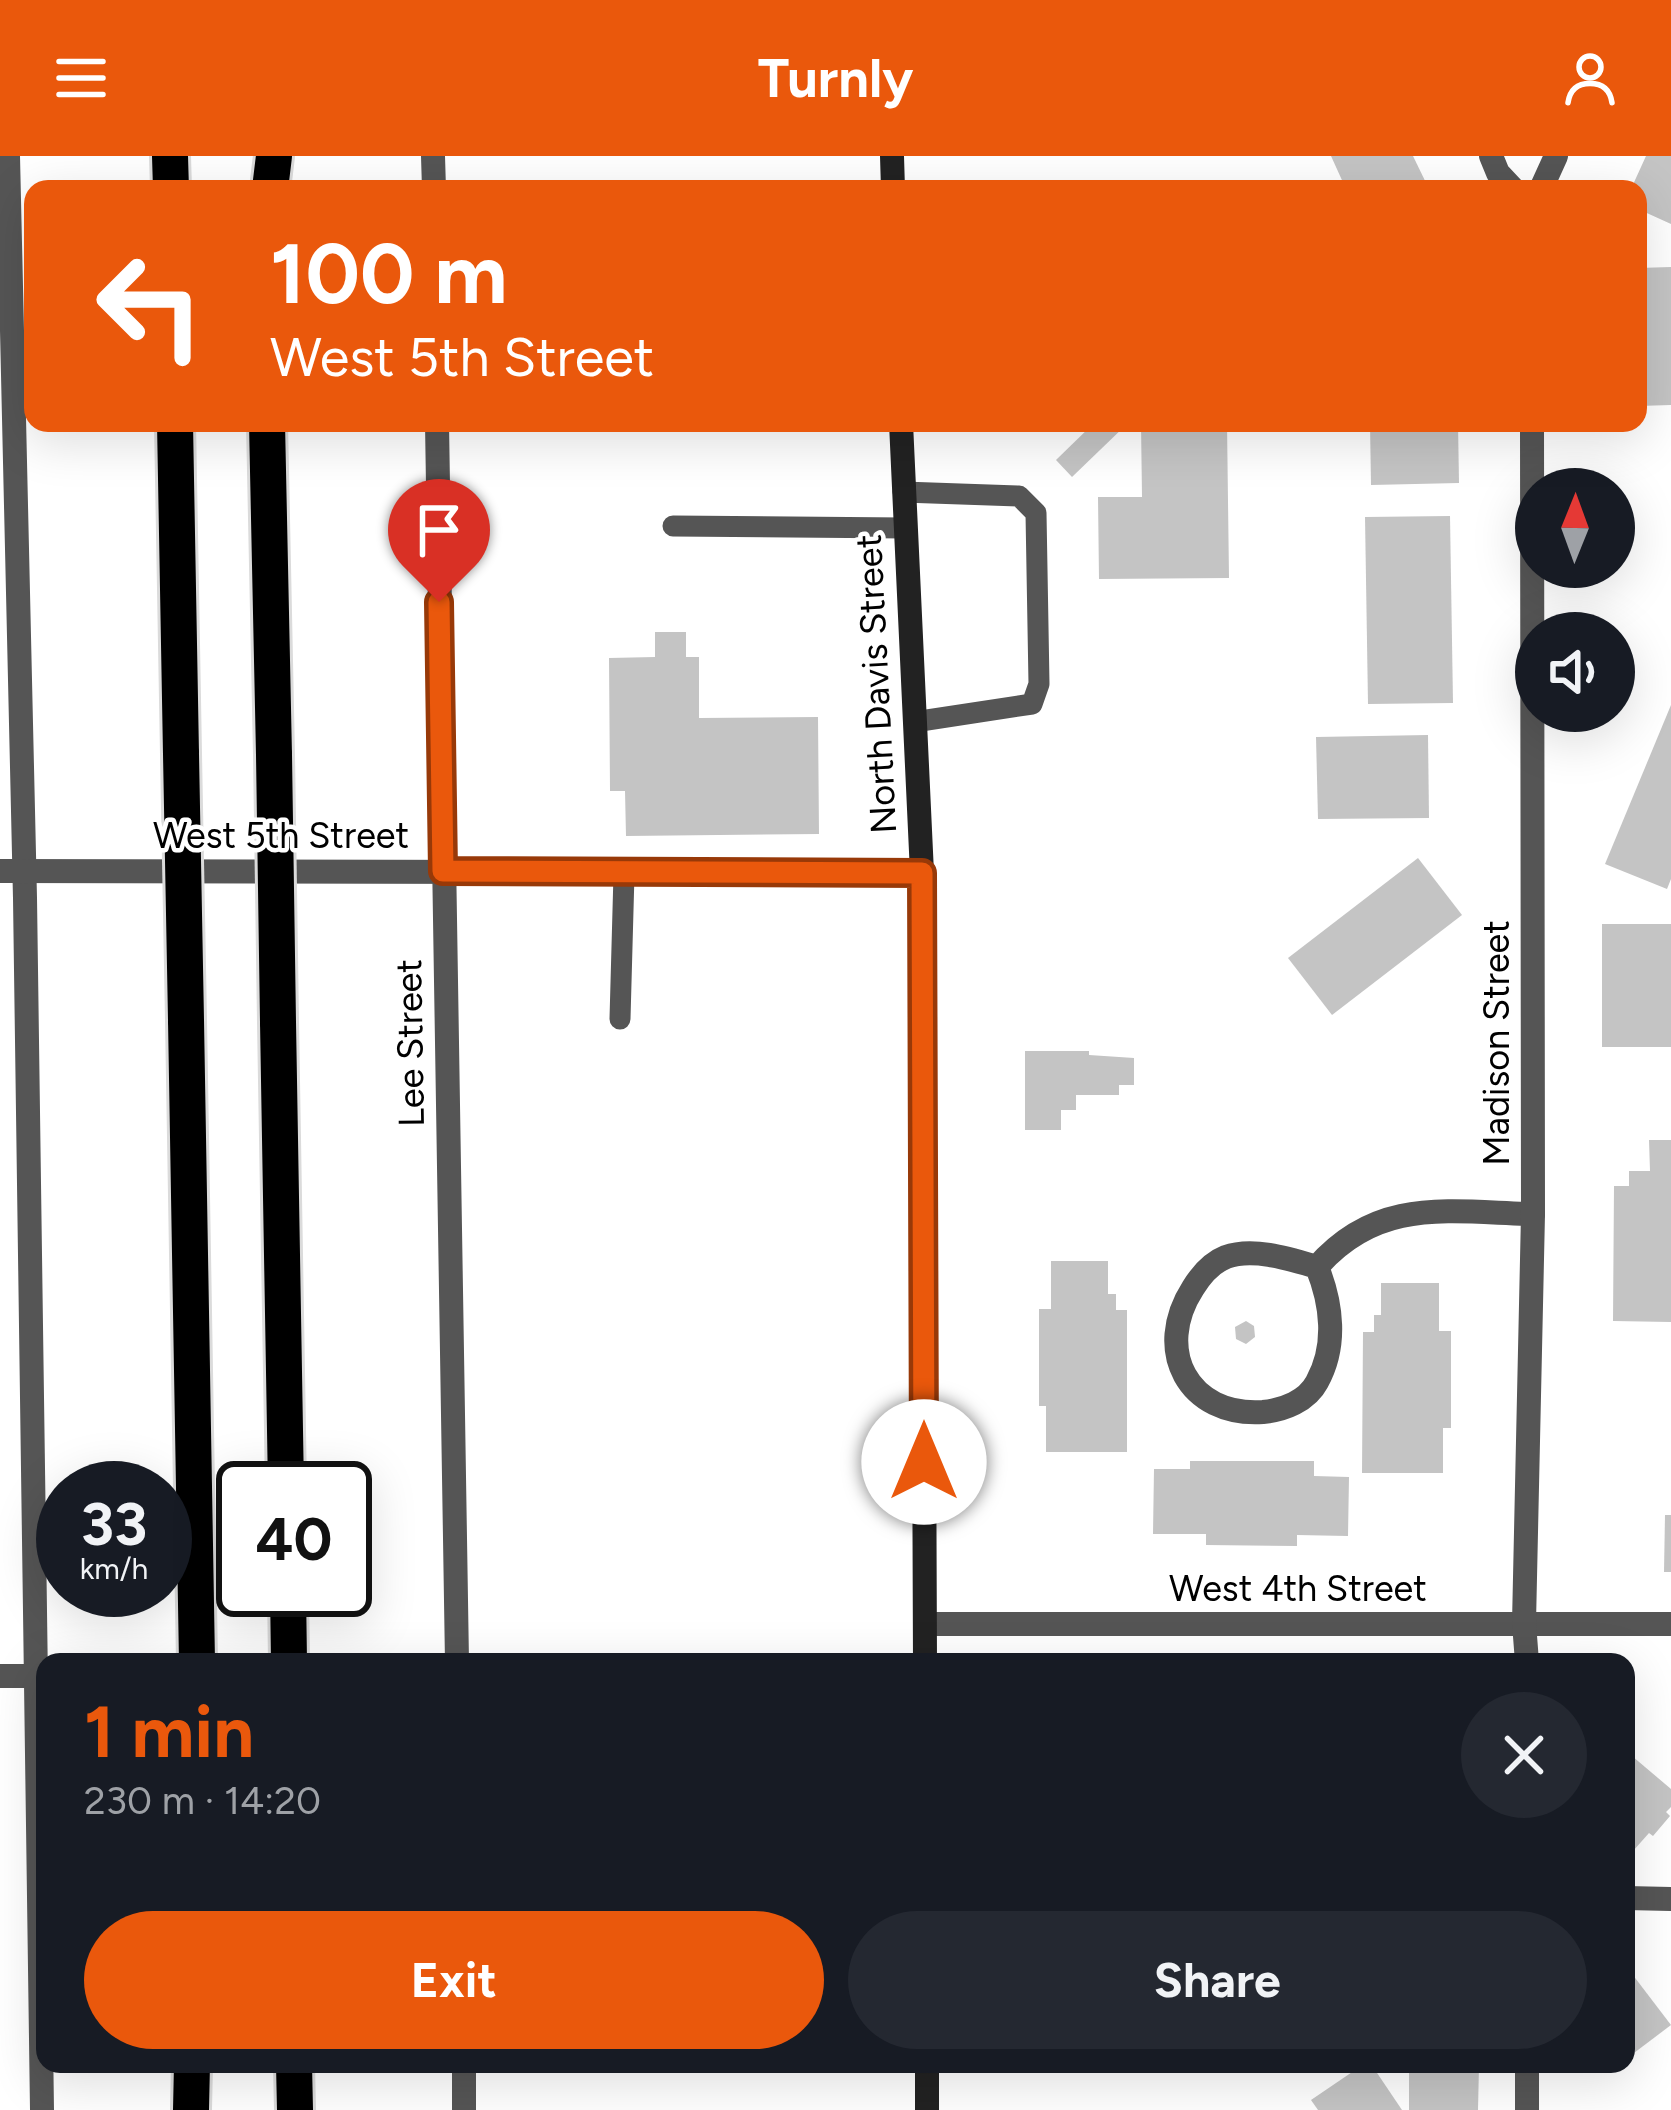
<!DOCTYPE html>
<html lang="en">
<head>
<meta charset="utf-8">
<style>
	body { margin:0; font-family:Figtree,sans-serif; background:#242831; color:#f1f3f6; height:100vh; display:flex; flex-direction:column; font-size:45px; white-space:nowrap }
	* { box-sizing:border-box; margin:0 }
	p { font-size:39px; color:#9ea1a6 }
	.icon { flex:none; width:66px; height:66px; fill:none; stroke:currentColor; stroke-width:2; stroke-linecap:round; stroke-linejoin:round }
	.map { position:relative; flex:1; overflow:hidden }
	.sheet { position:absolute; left:36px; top:1497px; width:1599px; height:420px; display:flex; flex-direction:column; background:#171b24; border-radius:24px; box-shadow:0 12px 48px #0002 }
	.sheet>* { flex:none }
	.banner { position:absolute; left:24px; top:24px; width:1623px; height:252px; border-radius:24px; box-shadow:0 12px 48px #0002; background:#ea580c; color:#fff; overflow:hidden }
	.needle { width:78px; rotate:1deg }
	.tools { position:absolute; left:1515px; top:312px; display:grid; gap:24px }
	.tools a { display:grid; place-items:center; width:120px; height:120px; border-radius:50%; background:#171b24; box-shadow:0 12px 48px #0002; font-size:60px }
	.speed { position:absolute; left:36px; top:1305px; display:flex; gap:24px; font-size:60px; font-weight:700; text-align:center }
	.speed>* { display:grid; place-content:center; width:156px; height:156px; border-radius:50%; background:#171b24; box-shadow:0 12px 48px #0002; line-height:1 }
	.speed small { font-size:30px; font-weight:400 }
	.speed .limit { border:6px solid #111; border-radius:18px; background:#fff; color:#111 }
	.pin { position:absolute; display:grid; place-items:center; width:102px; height:102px; color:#fff; margin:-123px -51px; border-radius:50% 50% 50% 0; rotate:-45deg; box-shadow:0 0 12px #0007 }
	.pin .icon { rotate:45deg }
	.me { position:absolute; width:132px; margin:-66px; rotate:0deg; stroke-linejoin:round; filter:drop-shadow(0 0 9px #0008) }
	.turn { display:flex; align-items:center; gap:42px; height:252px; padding:0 48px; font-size:54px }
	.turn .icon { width:156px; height:156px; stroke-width:2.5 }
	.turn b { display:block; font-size:84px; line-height:102px }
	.round { display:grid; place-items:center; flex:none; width:126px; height:126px; border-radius:63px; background:#242831 }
	.overview { display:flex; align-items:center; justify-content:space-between; height:204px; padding:0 48px }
	h1 { font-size:72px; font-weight:700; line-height:90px; color:#ea580c }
	.button { display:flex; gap:24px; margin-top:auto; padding:24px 48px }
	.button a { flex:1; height:138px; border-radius:72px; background:#ea580c; color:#fff; font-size:48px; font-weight:700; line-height:138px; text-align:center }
	.button a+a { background:#242831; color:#f1f3f6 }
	header { display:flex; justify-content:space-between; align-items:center; height:156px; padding:0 48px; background:#ea580c; color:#fff; font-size:54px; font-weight:700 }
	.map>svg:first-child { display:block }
	.building { fill:#c4c4c4 }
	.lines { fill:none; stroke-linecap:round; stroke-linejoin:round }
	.highway-casing { stroke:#dbdbdb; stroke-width:42 }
	.lane { stroke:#555; stroke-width:21 }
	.street { stroke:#555; stroke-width:24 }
	.secondary { stroke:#222; stroke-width:24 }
	.highway { stroke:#000; stroke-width:36 }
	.highway-bridge-casing { stroke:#dbdbdb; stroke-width:42; stroke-linecap:butt }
	.highway-bridge { stroke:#000; stroke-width:36 }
	.route-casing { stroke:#983908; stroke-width:30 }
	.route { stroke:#ea580c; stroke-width:21 }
	.labels { text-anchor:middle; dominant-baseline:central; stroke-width:9; stroke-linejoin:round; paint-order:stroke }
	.street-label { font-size:36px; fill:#000; stroke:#fff }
</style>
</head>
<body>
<header><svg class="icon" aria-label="menu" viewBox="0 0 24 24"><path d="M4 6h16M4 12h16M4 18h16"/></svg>Turnly<svg class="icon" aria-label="person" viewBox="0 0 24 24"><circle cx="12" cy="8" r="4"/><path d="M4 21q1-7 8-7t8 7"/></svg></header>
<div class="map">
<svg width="1671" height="1954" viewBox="0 0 1671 1954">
	<rect width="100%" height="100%" fill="#fff"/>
	<g class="building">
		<path d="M1331 0H1413L1429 33H1346Z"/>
		<path d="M1646 0H1671V68L1638 53V33H1631Z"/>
		<path d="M1671 111V249L1638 250V112Z"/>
		<path d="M1094 267H1128L1072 321 1056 304Z"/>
		<path d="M1141 267H1227L1229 422 1099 423 1098 341H1142Z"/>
		<path d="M1370 267H1458L1459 327 1371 329Z"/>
		<path d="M1450 360 1453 547 1368 548 1365 361Z"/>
		<path d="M655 476H686V501H699V562L818 561 819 678 626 680 625 635H610L609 502 655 501Z"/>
		<path d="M1671 549V723L1667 733 1605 708Z"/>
		<path d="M1428 579 1429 662 1318 663 1316 581Z"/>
		<path d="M1418 702 1462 759 1332 859 1288 802Z"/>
		<rect x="1602" y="768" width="69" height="123"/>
		<path d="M1025 895H1089V899L1134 902V929H1119V939H1076V954H1061V974H1025Z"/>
		<path d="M1649 984H1671V1166L1613 1165 1614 1030H1629V1015H1650Z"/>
		<path d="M1051 1105H1108V1138H1116V1154H1127V1296H1046V1250H1039V1153H1051Z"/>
		<path d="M1381 1127H1439V1175H1451V1272H1443V1317H1362L1363 1176H1374V1159H1381Z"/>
		<path d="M1246 1165 1254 1170 1255 1181 1246 1188 1236 1183 1235 1171Z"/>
		<path d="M1190 1305H1314V1320L1349 1321 1348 1380 1297 1379V1390L1206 1389V1378H1153L1154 1313H1190Z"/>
		<path d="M1665 1359H1671V1416H1664Z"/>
		<path d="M1632 1600 1671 1633V1651L1666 1656 1670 1660 1653 1680 1649 1677 1633 1695 1626 1689V1607Z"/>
		<path d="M1626 1810 1671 1869 1626 1903Z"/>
		<path d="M1364 1908H1371L1402 1954H1318L1311 1944Z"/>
		<path d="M1409 1908 1479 1909 1478 1954H1409Z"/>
	</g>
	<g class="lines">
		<defs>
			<g id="highway">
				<path d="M170 0 171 33"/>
				<path d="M270 33 274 0"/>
				<path d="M175 267 181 598"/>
				<path d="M267 267 274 599"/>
				<path d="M186 864 197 1506"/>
				<path d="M278 866 286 1332"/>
				<path d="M288 1434 289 1506"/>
				<path d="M294 1908 295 1954"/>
				<path d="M191 1954 192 1908"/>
			</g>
		</defs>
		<use href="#highway" class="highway-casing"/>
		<g class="lane">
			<path d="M903 336 1019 340 1036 357 1039 528 1032 548 914 566"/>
			<path d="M673 370 905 372"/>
			<path d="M620 863 624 718"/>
		</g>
		<g class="street">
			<path d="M8 0 25 742 42 1954"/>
			<path d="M433 0 434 33"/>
			<path d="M1491 0 1498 17 1513 33"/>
			<path d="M1541 33 1556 0"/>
			<path d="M437 267 457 1506"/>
			<path d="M0 715 922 717"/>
			<path d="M1317 1111C1332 1148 1337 1190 1317 1226 1307 1245 1284 1254 1263 1256 1188 1261 1153 1194 1193 1132 1201 1119 1211 1107 1226 1101 1253 1091 1290 1103 1317 1111 1378 1041 1448 1056 1533 1058"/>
			<path d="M925 1468H1671"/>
			<path d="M1527 1506 1524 1467 1533 1058 1532 267"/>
			<path d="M0 1520H36"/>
			<path d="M1626 1742 1671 1743"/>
			<path d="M464 1908V1954"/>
			<path d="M1527 1954V1908"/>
		</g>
		<g class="secondary">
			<path d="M892 0 893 33"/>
			<path d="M901 267 922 717 925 1506"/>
			<path d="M927 1908V1954"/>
		</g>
		<use href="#highway" class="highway"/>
		<defs>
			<g id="highway-bridge">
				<path d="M181 598 186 864"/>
				<path d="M274 599 278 866"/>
			</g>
		</defs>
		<use href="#highway-bridge" class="highway-bridge-casing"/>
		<use href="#highway-bridge" class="highway-bridge"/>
	</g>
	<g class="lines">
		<defs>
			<path id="route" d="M439 446 443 715 922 717 924 1306"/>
		</defs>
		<use href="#route" class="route-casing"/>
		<use href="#route" class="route"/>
	</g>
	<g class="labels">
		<g class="street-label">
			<text transform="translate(876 528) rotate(-93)">North Davis Street</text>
			<text x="281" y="679">West 5th Street</text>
			<text transform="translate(410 887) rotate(-91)">Lee Street</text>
			<text transform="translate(1496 887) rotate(-90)">Madison Street</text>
			<text x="1298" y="1432">West 4th Street</text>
		</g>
	</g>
</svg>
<div class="tools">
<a><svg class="needle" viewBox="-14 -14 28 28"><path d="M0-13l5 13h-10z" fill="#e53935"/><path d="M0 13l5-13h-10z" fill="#9ea1a6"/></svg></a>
<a><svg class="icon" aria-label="sound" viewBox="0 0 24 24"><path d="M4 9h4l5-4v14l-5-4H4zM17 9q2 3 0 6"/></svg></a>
</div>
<div class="speed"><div>33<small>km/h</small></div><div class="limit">40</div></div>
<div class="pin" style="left:439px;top:446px;background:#d93025"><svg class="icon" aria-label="arrive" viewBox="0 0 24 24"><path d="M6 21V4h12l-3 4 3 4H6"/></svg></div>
<svg class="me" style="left:924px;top:1306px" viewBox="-20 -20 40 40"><circle r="19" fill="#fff"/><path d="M0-13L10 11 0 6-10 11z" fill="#ea580c"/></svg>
<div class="banner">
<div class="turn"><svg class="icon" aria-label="left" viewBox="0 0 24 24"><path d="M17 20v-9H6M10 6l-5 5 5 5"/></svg><div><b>100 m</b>West 5th Street</div></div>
</div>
<section class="sheet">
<div class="overview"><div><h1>1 min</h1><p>230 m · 14:20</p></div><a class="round"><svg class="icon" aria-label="close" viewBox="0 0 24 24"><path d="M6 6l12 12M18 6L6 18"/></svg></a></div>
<div class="button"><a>Exit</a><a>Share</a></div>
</section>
</div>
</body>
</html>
